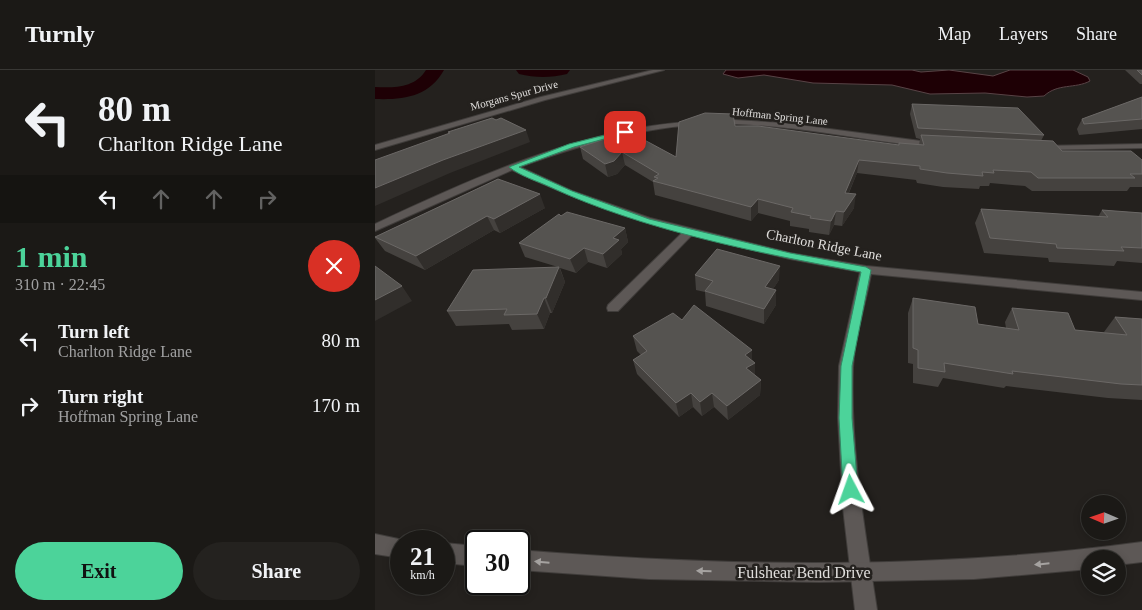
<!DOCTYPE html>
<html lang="en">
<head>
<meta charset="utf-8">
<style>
	body { margin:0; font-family:Georgia,serif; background:#24221f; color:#f1f3f6; height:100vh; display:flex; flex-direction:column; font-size:19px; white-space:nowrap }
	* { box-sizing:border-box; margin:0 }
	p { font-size:16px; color:#a0a0a1 }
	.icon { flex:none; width:28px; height:28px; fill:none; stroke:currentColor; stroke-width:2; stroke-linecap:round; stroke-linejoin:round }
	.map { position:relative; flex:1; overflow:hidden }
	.drawer { display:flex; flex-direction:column; background:#1b1916; width:375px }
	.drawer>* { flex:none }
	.hud { background:#1b1916; color:#f1f3f6; overflow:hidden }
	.needle { width:32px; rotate:272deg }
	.fabs { position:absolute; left:706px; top:425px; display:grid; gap:10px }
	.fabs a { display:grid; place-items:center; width:45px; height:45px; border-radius:50%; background:#1b1916; box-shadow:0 2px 8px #0003,0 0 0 1px #393835; font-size:25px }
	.speed { position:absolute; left:15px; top:460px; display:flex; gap:10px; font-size:25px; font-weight:700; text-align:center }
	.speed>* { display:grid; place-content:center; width:65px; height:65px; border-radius:50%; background:#1b1916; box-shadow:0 2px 8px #0003,0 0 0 1px #393835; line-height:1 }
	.speed small { font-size:12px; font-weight:400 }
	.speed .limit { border:2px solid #111; border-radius:8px; background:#fff; color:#111 }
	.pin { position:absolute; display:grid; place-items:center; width:42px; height:42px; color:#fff; margin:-21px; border-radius:10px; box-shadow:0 2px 8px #0006 }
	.me { position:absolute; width:55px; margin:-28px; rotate:356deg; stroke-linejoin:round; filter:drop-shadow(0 0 4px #0008) }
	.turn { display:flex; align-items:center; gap:18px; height:105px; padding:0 15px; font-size:22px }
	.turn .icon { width:65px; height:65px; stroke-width:2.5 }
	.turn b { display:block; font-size:35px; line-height:42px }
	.lanes { display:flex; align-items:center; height:48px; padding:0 15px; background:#0003; justify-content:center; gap:25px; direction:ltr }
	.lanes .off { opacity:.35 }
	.round { display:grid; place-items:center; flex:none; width:52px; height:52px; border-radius:26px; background:#24221f }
	.overview { display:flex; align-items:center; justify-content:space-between; height:85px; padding:0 15px }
	h1 { font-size:30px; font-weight:700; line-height:38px; color:#4cd39a }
	.cta { display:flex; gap:10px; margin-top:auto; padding:10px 15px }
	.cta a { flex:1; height:58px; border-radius:30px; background:#4cd39a; color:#111; font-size:20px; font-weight:700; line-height:58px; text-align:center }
	.cta a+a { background:#24221f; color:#f1f3f6 }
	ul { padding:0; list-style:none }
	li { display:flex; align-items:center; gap:15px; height:65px; padding:0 15px }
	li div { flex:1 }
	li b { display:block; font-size:19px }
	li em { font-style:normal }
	header { display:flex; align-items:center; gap:30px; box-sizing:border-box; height:70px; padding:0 25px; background:#1b1916; border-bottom:1px solid #393835 }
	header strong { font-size:24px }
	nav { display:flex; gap:28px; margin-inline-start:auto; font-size:18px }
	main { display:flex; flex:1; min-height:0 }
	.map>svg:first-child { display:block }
	.water { fill:#1e0005; stroke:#584346 }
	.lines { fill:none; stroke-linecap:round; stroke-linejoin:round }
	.river { fill:#1e0005; fill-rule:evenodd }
	.minor-casing { stroke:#403d3b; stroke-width:2 }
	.tertiary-casing { stroke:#403d3b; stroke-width:2 }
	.secondary-casing { stroke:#403d3b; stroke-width:2 }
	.minor { fill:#5d5856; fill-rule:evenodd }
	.tertiary { fill:#5d5856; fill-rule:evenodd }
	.secondary { fill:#5d5856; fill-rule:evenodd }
	.wall { fill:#45423f }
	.shaded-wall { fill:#312e2b }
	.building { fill:#555350; stroke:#6b6866 }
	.oneway { fill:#a5a2a0 }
	.route { fill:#4cd39a; stroke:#318964 }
	.labels { text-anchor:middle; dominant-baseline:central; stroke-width:5; stroke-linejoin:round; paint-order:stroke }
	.far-street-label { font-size:11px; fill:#e0dedc; stroke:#24211e }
	.street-label { font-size:14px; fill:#e0dedc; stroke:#24211e }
	.near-street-label { font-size:16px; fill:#e0dedc; stroke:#24211e }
</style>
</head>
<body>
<header>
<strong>Turnly</strong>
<nav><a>Map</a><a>Layers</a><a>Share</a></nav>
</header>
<main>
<section class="drawer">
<div class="hud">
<div class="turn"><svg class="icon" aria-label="left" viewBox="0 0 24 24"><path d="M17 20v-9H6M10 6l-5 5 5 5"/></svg><div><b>80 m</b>Charlton Ridge Lane</div></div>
<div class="lanes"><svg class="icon" aria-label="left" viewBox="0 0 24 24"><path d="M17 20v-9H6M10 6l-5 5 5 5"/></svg><svg class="icon off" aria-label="ahead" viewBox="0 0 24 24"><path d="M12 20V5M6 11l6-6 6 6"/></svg><svg class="icon off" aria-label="ahead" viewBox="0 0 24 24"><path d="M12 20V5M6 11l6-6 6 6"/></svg><svg class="icon off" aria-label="right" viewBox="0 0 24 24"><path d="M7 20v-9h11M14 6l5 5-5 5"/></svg></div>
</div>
<div class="overview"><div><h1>1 min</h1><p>310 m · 22:45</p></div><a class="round" style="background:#d93025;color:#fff"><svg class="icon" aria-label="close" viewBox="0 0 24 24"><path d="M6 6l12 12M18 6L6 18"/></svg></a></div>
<ul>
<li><svg class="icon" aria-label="left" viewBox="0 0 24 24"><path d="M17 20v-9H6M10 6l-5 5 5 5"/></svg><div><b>Turn left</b><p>Charlton Ridge Lane</p></div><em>80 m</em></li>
<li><svg class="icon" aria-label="right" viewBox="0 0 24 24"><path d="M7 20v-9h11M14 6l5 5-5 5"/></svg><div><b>Turn right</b><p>Hoffman Spring Lane</p></div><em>170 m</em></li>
</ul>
<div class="cta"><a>Exit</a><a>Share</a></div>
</section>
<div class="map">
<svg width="767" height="540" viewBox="0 0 767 540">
	<rect width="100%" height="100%" fill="#24211e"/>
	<path class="water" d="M351 0H537L546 2 574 0 618 6 635 0H698L713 7 715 11C700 19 683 13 669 26L652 27 610 23 555 24 517 15 438 13 389 5 363 8 348 4Z"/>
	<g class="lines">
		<g class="river">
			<path d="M51 0H69C54 27 28 30 0 29V17C19 18 40 18 51 0Z"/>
			<path d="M141 0H195L192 4C176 8 160 8 144 4Z"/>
		</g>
		<defs>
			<g id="minor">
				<path d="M359 50 409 53 561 73 565 75 561 77 536 75C478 68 420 56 361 54 287 52 215 71 145 97L197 121 275 148 415 183 491 196 767 222V230L496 204C491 233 479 269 478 298 475 379 490 460 502 540H480L468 438 463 348 464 296 485 202 415 189 317 165 243 241H233L232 238 233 235 308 162C248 147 193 126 137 100L0 161V154C85 114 171 75 264 58 296 52 327 51 359 50Z"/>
				<path d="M767 74V78L665 80 661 78 665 76Z"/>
			</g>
			<path id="tertiary" d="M278 0H289L170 30 0 80V75L166 27Z"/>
			<g id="secondary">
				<path d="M0 464 33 471H26V488L0 484Z"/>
				<path d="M767 472V492L742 495V489H715V499L599 509 444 512 274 509 144 500V480C351 497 561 500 767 472Z"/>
				<path d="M69 473 101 476V496L69 493Z"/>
			</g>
		</defs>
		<use href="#minor" class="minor-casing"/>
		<use href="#tertiary" class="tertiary-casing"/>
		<use href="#secondary" class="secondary-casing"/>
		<use href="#minor" class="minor"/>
		<use href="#tertiary" class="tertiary"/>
		<use href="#secondary" class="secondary"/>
	</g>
	<g class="wall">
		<path d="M750 0H767V14H765Z"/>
		<path d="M767 27V59L704 65 702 59 707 49Z"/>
		<path d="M537 34 669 65 666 71 687 81 767 90V117H755L752 121H657L650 116 615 113 614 116H605L604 119 568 117 542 113 541 110 482 103 474 123 479 138 467 156 459 155 454 165 434 162V159L415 156V151L383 143 376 151 280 125 278 112 250 95 242 104 233 107 208 89 205 77 243 72 301 87 360 56 523 75 524 73 544 75 545 69 541 68 535 44Z"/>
		<path d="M123 109 170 138 125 163 119 160 50 200 10 181 0 168V167Z"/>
		<path d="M606 139 723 147 727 140 767 143V193L742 191 739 196 674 192 673 188 609 183 600 153Z"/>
		<path d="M186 146 250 158 253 172 246 179 247 184 232 198 213 192 201 203 185 198 190 212 177 243H175L169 259 137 260 134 254 81 256 72 241 183 197 150 187 144 173Z"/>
		<path d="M320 205 404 210 398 219 401 220V235L389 254 331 236 330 222 321 220Z"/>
		<path d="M538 228 603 254 631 258 630 252 637 238 700 260 730 263 729 262 740 247 767 249V330L733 328 631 316 629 318 568 308 563 317 538 313V294L533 293V243Z"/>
		<path d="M307 250 377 280V290L380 293V306L386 310 385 325 353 350 339 337 327 346 318 337 304 347 262 304 258 290 266 285 262 281 258 266Z"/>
	</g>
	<g class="shaded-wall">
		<path d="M151 60 155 72 75 103 0 136V118L68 90Z"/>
		<path d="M247 82 250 95 242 104 233 107 230 94Z"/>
		<path d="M484 90 482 103 468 136 470 123Z"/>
		<path d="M165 124 170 138 125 163 119 149Z"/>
		<path d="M481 124 479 138 467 156 469 142Z"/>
		<path d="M383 129V143L376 151V137Z"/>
		<path d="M461 141 459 155 454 165 456 151Z"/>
		<path d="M112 146 119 160 50 200 41 186Z"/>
		<path d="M250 158 253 172 246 179 247 184 232 198 228 184 238 168Z"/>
		<path d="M209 178 213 192 201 203 195 189Z"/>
		<path d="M405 196 404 210 390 231V217Z"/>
		<path d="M184 197 190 212 177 243 171 228Z"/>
		<path d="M27 216 37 231 0 251V230Z"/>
		<path d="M401 220V235L389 254V239Z"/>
		<path d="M169 228 175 243 169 259 162 244Z"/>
		<path d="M377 280V294L380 293V307L372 313 370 285Z"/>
		<path d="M386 310 385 325 353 350 352 336Z"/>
		<path d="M316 323 318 337 304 347 301 333Z"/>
		<path d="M337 323 339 337 327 346 325 332Z"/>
	</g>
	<g class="building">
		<path d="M762 0H767V5Z"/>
		<path d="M767 27V49L709 54 707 49Z"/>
		<path d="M537 34 643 38 669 65 543 58Z"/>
		<path d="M330 43 358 44 360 56H383L524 75V73L549 75 546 65 678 71 687 81H756L767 90V104H755L760 108H663L656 102 618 100 619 103 607 102 608 106 572 103 545 99V96L484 90 470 123 481 124 469 142 461 141 456 151 435 148 436 146 416 142 418 138 383 129 376 137 278 111 283 108 279 107 284 104 247 82 239 91 230 94 205 77 236 67 243 72 262 66 301 87 304 52Z"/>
		<path d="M117 48 121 50 126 48 151 60 68 90 0 118V90L75 63 73 62Z"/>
		<path d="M123 109 165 124 119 149 112 146 41 186 0 167Z"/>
		<path d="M606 139 733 147 727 140 767 143V178L746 177 749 181 682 178 681 174 615 168Z"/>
		<path d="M192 142 250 158 238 168 244 170 228 184 209 178 195 189 144 173 184 144 186 146Z"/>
		<path d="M342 179 405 196 390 217 401 220 389 239 330 221 338 211 320 205Z"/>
		<path d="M0 196 27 216 0 230Z"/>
		<path d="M184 197 171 228H169L162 244 129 245 132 239 72 241 98 200Z"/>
		<path d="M538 228 600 237 603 254 644 260 637 238 693 243 700 260 752 265 740 247 767 249V315L746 314 637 301 638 304 569 293 570 302 543 298V280L538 278Z"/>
		<path d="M319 235 377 280 370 285 380 293 371 298 386 310 352 336 337 323 325 332 316 323 301 333 258 290 272 281 258 266 298 243 307 250Z"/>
	</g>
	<defs><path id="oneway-solid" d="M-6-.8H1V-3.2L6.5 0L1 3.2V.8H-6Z" transform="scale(1.25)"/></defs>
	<g class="oneway">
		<use href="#oneway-solid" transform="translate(167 492) rotate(-175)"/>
		<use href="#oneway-solid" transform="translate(667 494) rotate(174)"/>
		<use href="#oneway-solid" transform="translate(329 501) rotate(-179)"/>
	</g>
	<path class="route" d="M250 60 252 63 199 77 144 97 197 121 274 149 415 183 491 197 496 200 477 296V348L483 420 481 425 476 427 471 425 468 420 464 348 466 296 486 202C384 183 270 161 175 117 162 111 145 106 134 97L194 74Z"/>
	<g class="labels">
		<g class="far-street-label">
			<text transform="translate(139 25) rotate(-15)">Morgans Spur Drive</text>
			<text transform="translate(405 46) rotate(6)">Hoffman Spring Lane</text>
		</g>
		<g class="street-label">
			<text transform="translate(449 175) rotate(11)">Charlton Ridge Lane</text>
		</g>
		<g class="near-street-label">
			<text x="429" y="502">Fulshear Bend Drive</text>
		</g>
	</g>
</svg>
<div class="fabs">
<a><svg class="needle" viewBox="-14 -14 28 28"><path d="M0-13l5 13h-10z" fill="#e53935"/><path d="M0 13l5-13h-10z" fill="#a0a0a1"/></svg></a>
<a><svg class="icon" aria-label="layers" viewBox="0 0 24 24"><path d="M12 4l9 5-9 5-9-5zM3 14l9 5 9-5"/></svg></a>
</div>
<div class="speed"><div>21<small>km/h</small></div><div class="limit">30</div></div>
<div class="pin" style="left:250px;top:62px;background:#d93025"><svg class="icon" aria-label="arrive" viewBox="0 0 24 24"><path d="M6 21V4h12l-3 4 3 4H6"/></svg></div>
<svg class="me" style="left:476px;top:420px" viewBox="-20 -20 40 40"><path d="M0-17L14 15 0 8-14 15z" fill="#4cd39a" stroke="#fff" stroke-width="4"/></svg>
</div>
</main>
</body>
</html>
